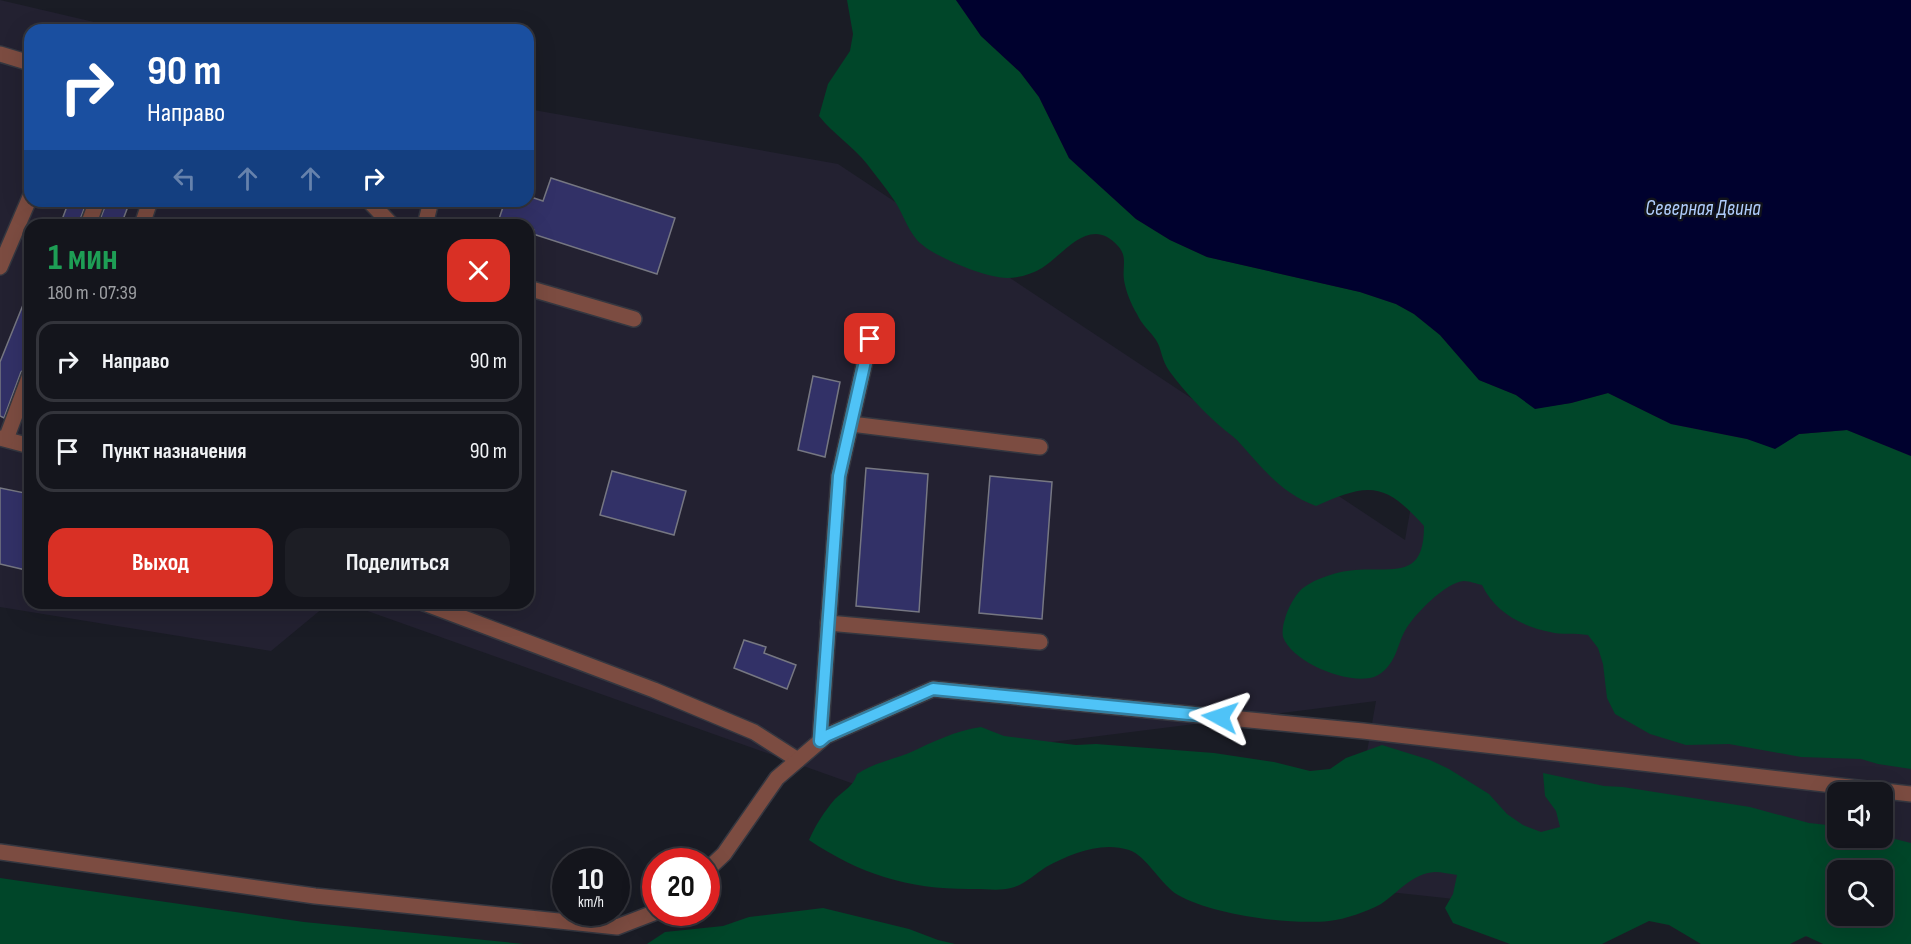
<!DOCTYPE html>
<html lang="ru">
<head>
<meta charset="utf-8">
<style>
	body { margin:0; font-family:"Sofia Sans Condensed",sans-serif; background:#1d1e25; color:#f1f3f6; height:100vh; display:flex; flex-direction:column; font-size:22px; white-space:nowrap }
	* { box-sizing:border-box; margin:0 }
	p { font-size:20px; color:#9d9fa3 }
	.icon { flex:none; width:33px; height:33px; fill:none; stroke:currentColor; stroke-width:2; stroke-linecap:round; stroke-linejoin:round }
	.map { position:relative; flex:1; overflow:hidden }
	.panel { position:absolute; left:24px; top:219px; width:510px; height:390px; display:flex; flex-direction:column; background:#14151c; border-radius:18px; box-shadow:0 6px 24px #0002,0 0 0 2px #33343b }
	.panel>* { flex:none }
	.top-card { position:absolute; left:24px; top:24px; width:510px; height:183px; border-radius:18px; box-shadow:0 6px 24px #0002,0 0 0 2px #33343b; background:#1a4fa0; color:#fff; overflow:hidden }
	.tools { position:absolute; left:1827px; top:782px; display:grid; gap:12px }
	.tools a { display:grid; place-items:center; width:66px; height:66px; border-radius:12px; background:#14151c; box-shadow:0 6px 24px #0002,0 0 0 2px #33343b; font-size:30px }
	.speed { position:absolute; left:552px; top:848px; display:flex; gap:12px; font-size:30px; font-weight:700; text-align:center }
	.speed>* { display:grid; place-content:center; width:78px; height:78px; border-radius:50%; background:#14151c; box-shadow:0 6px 24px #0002,0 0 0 2px #33343b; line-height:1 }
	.speed small { font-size:15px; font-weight:400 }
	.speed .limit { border:9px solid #d22; background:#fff; color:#111 }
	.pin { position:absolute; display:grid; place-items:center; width:51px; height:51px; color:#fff; margin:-26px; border-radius:12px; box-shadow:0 3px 9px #0006 }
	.me { position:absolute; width:66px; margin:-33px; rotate:275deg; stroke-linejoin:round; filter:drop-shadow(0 0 4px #0008) }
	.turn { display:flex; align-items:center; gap:21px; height:126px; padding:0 24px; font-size:27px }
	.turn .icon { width:78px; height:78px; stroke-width:2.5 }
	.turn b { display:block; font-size:42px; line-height:51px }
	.lanes { display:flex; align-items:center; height:57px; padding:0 24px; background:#0003; justify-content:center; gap:30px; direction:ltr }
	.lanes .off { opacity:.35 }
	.round { display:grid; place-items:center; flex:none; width:63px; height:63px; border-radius:18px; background:#1d1e25 }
	.headline { display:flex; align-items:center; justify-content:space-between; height:102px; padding:0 24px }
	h1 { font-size:36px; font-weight:700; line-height:45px; color:#1e9e55 }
	.primary-button { display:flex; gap:12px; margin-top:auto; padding:12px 24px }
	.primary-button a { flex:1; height:69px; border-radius:18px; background:#d93025; color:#fff; font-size:24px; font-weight:700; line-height:69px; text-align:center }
	.primary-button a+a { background:#1d1e25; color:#f1f3f6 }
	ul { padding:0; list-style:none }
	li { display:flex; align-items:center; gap:18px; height:81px; margin:0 12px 9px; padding:0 12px; border:3px solid #33343b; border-radius:18px }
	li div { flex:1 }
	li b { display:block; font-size:22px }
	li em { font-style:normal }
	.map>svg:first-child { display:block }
	.industrial { fill:#232131; fill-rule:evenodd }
	.green { fill:#004629; fill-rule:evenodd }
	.water { fill:#00012e }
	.building { fill:#323167; stroke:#767782; stroke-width:1.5 }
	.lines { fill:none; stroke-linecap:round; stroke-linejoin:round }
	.minor-casing { stroke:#353740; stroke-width:18 }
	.minor { stroke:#7c4c41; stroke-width:15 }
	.route-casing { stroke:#337fa1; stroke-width:15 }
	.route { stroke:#4fc3f7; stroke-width:10 }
	.labels { text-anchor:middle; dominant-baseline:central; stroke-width:5; stroke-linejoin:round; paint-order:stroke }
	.water-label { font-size:21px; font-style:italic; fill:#b0cdfc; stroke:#11131b }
</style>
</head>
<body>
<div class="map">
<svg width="1911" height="944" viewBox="0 0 1911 944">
	<rect width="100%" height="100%" fill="#1a1c25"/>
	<path class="industrial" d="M0 0 128 30H30V201H528V109L838 164 1405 540 1431 394 1911 448V944H1874L1343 887 1376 701 972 752 854 784 345 603H528V225H30V603H329L271 651 0 607ZM1838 792H1882V837H1838ZM1838 870H1882V915H1838Z"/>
	<g class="green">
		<path d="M847 0H956L981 36 1020 72 1039 97 1069 158 1136 219 1170 240 1207 257 1360 292 1396 304 1414 314 1440 335 1479 380 1516 395 1535 408 1571 403 1608 393 1671 424 1747 439 1775 448 1799 434 1847 430 1911 456V769L1878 764 1861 759 1801 757 1729 744 1686 745 1650 734 1615 714 1607 698 1603 664 1598 648 1588 635C1575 633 1561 635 1550 632 1521 626 1495 612 1482 585 1477 584 1470 581 1464 581 1446 582 1415 614 1406 629 1401 637 1399 646 1395 655 1391 664 1384 673 1374 677 1348 685 1293 663 1283 637 1282 632 1283 624 1285 619 1287 610 1296 593 1303 588 1316 578 1339 571 1355 570 1394 567 1424 580 1424 526 1385 482 1369 482 1316 506 1279 492 1263 468 1237 440 1232 435 1225 431 1220 426 1202 410 1185 392 1170 372 1161 360 1162 349 1156 340 1150 331 1141 324 1137 314 1131 304 1126 292 1124 280 1122 267 1128 257 1118 246 1090 214 1064 254 1042 268 1032 274 1019 278 1007 278 986 278 931 256 917 240 906 227 903 213 894 200 886 188 876 176 867 164 853 146 833 134 819 116L828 84 850 51 853 34Z"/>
		<path d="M981 727 1004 736 1076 745 1096 744 1214 753 1274 762 1310 771 1330 769 1346 758 1382 745 1430 760 1449 769 1489 794 1507 814 1523 825 1541 832 1560 827 1556 811 1545 796 1543 773 1604 786 1623 787 1750 807 1809 823 1837 826 1838 837 1883 836 1911 843V944H1823L1806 936 1790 944H1701L1669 925 1649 921 1602 944H1510L1453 923 1445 908 1453 894 1457 875C1450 874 1442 872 1435 872 1412 873 1398 893 1381 904 1366 912 1346 919 1329 921 1289 925 1213 915 1178 895 1161 885 1146 855 1129 850 1101 841 1070 854 1046 867 1035 874 1024 885 1011 888 1000 891 986 889 975 889 911 890 861 875 809 840 816 824 824 812 835 799 844 790 853 787 857 774 874 763 891 760 909 753 933 742 954 731 981 727ZM1838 870H1882V915H1838Z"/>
		<path d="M0 878 304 922 524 944H0Z"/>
		<path d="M823 908 909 929 938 940 955 944H647L665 932 723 926 749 917Z"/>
	</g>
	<path class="water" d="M956 0H1911V456L1847 430 1799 434 1775 449 1747 439 1671 424 1608 393 1571 403 1535 409 1516 395 1479 380 1440 335 1414 314 1396 304 1360 292 1207 257 1170 240 1136 219 1069 158 1039 97 1020 72 981 36Z"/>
	<g class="building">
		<path d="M551 178 675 218 657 274 533 234 534 230 528 228V225H518L499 219 505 201H528V196L543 201Z"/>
		<path d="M69 201H87L78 225H60Z"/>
		<path d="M107 201H130L121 225H98Z"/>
		<path d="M29 290 30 365 21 372 4 418 0 416V362Z"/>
		<path d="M813 376 840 382 825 457 798 450Z"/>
		<path d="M866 468 928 474 919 612 856 606Z"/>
		<path d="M612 471 686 491 674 535 600 515Z"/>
		<path d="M990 476 1052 482 1042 619 979 613Z"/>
		<path d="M0 488 30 494V571L0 564Z"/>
		<path d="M744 640 766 647 764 653 796 665 787 689 734 668Z"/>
	</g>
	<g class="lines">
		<defs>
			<g id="minor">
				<path d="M0 54 30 63"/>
				<path d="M369 201 392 225"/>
				<path d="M88 225 97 201"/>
				<path d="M142 225 150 201"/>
				<path d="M425 225 431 201"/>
				<path d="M0 267 30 197"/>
				<path d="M528 288 634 319"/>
				<path d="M851 424 1040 447"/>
				<path d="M0 438 30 446"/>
				<path d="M6 439 30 375"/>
				<path d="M424 603 654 690 754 732 798 760"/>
				<path d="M828 623 1040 642"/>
				<path d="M820 741 839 476 870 339"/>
				<path d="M0 852 315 896 617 927 656 912"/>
				<path d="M706 871 724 854 777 778 826 736 933 689 1363 731 1911 794"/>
			</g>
		</defs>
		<use href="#minor" class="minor-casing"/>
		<use href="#minor" class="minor"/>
	</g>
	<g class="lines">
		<defs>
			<path id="route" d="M870 339 839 476 820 741 826 736 933 689 1220 717"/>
		</defs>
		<use href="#route" class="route-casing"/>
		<use href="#route" class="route"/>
	</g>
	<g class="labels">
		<g class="water-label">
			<text x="1703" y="208">Северная Двина</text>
		</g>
	</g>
</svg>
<div class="tools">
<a><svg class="icon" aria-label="sound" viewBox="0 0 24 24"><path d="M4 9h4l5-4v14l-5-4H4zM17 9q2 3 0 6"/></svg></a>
<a><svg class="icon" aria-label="search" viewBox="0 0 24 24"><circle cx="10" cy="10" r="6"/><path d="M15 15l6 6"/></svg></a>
</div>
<div class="speed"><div>10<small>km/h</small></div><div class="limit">20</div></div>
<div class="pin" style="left:870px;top:339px;background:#d93025"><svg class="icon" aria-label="arrive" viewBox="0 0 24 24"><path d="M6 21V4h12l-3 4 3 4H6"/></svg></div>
<svg class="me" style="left:1220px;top:717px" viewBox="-20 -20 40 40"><path d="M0-17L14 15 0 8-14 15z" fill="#4fc3f7" stroke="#fff" stroke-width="4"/></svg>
<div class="top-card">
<div class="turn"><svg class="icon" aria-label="right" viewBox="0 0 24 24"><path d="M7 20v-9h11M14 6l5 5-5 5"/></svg><div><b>90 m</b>Направо</div></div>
<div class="lanes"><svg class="icon off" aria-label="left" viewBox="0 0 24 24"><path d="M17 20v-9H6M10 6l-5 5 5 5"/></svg><svg class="icon off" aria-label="ahead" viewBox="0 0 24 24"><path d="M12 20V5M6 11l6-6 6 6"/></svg><svg class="icon off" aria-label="ahead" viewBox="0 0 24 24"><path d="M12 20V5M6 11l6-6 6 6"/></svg><svg class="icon" aria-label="right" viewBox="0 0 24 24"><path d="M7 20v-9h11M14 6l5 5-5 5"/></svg></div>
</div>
<section class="panel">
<div class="headline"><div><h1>1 мин</h1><p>180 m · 07:39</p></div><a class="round" style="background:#d93025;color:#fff"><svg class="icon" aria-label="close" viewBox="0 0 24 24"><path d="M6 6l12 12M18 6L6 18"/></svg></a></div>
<ul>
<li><svg class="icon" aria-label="right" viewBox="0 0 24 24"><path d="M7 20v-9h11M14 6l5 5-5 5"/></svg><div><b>Направо</b></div><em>90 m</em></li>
<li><svg class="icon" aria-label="arrive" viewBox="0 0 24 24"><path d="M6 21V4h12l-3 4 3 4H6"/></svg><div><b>Пункт назначения</b></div><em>90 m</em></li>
</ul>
<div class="primary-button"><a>Выход</a><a>Поделиться</a></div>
</section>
</div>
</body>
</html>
